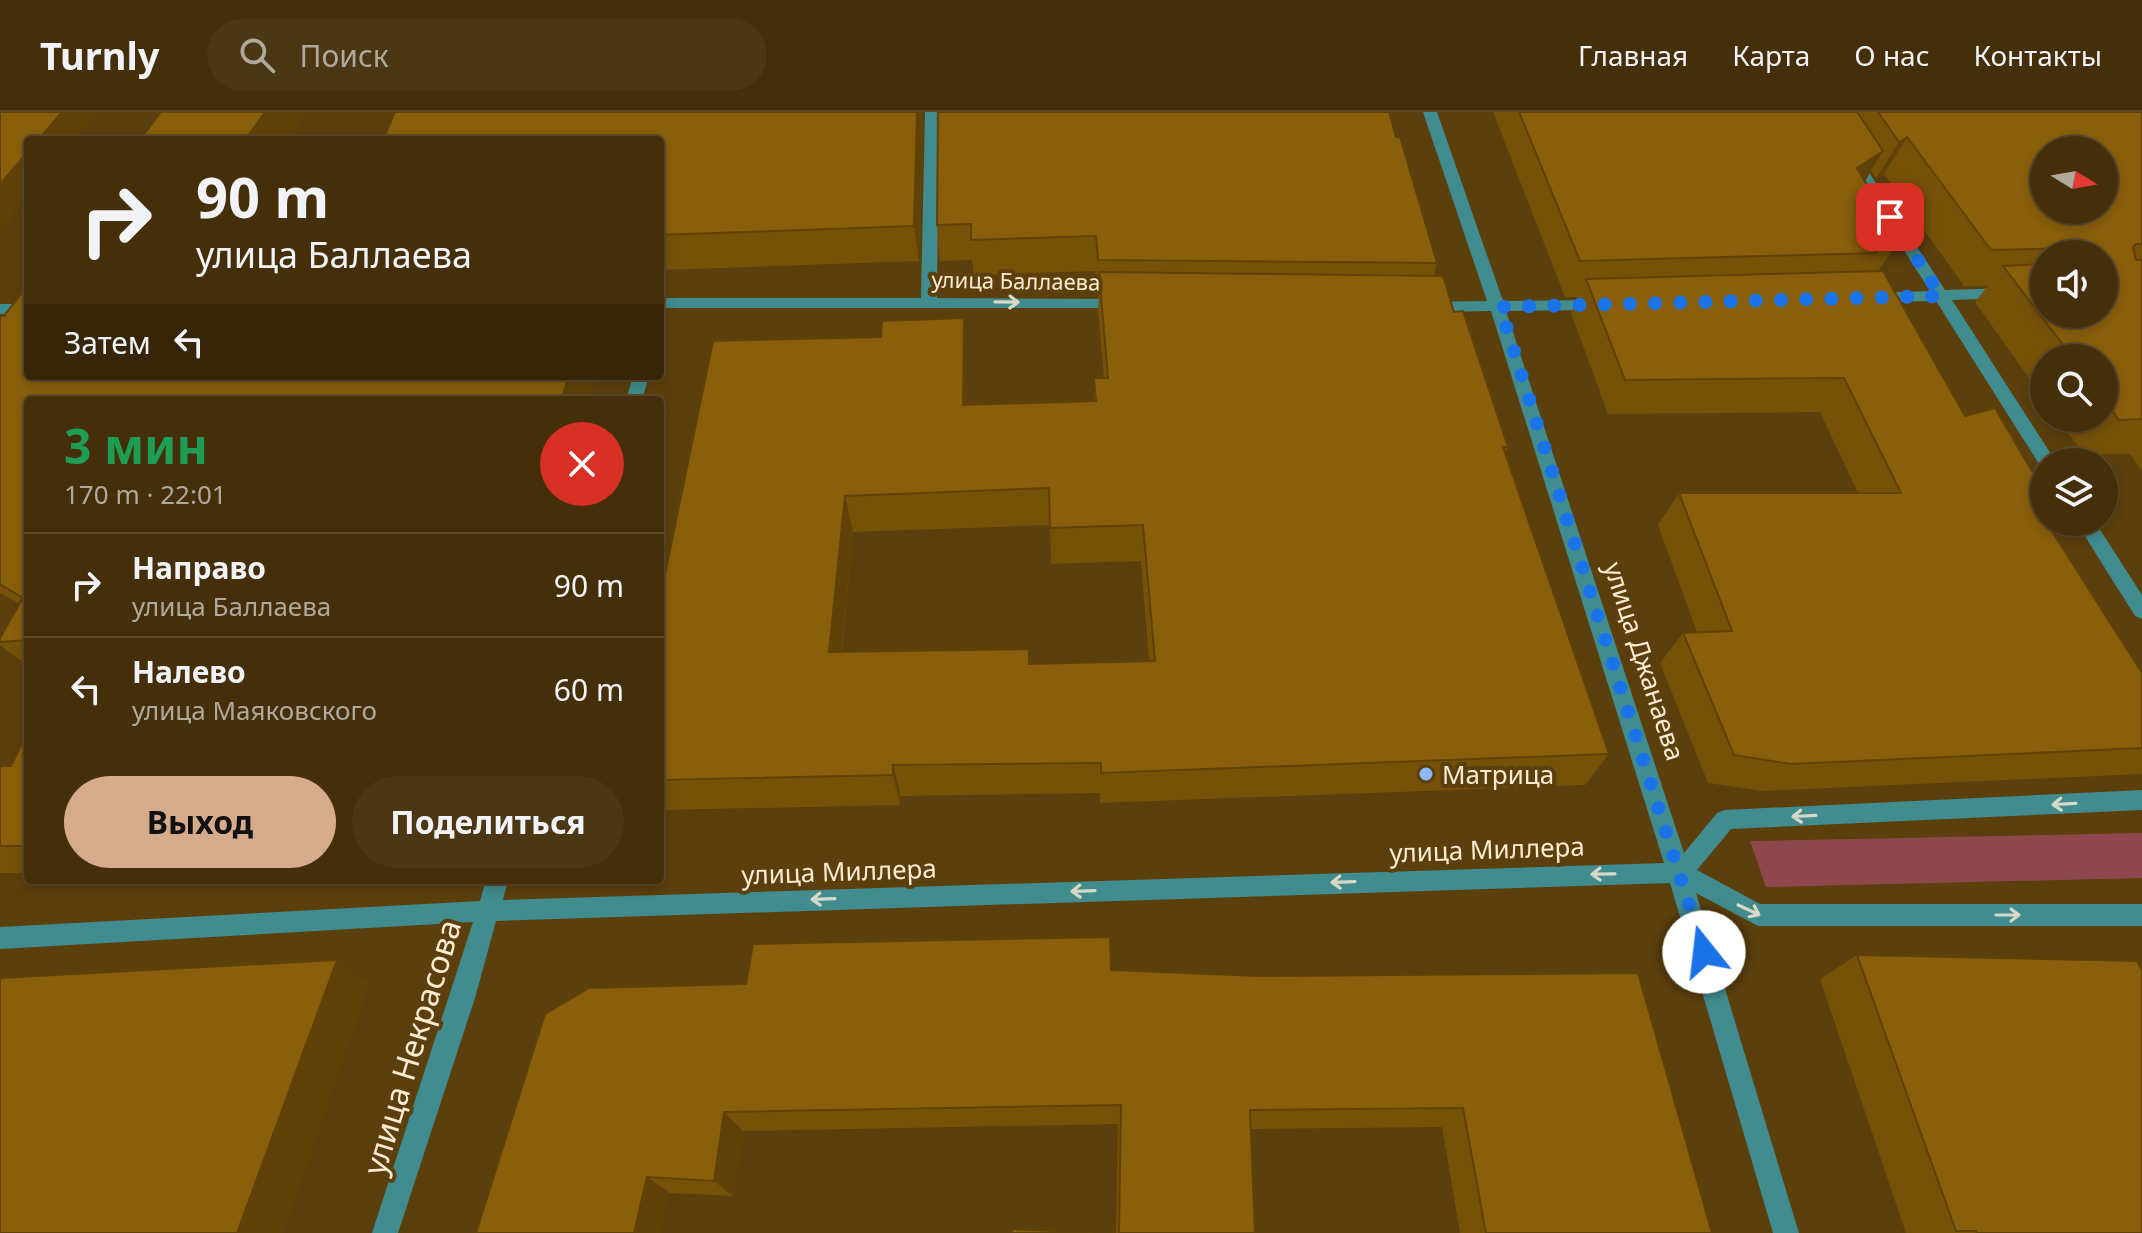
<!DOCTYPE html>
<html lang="ru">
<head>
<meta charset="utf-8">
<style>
	body { margin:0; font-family:"Noto Sans",sans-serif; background:#4b3713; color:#f1f3f6; height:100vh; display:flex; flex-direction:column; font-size:30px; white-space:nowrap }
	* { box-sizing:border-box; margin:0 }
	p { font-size:26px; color:#afa99c }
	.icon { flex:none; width:44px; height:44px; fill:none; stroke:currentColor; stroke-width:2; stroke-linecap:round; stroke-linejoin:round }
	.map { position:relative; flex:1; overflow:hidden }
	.panel { position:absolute; left:24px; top:284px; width:640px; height:488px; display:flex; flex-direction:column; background:#442f0a; border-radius:8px; box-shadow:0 4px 12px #0003,0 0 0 2px #5c4a2b }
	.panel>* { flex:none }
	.guide { position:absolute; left:24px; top:24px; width:640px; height:244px; border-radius:8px; box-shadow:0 4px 12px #0003,0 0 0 2px #5c4a2b; background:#442f0a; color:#f1f3f6; overflow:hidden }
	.needle { width:52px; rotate:101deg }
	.buttons { position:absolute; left:2030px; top:24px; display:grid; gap:16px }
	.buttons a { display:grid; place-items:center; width:88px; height:88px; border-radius:50%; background:#442f0a; box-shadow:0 4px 12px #0003,0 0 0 2px #5c4a2b; font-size:40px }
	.pin { position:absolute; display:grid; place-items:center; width:68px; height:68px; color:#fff; margin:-34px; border-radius:16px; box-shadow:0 4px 12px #0006 }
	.me { position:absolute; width:88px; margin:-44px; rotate:344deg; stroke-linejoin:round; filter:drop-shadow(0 0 6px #0008) }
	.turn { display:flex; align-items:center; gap:28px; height:168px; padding:0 40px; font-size:36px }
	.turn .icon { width:104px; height:104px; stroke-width:2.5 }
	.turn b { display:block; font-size:56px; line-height:68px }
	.then { display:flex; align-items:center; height:76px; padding:0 40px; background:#0003; gap:16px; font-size:30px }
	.round { display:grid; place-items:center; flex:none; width:84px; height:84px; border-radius:42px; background:#4b3713 }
	.summary { display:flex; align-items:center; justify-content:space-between; height:136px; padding:0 40px }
	h1 { font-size:48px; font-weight:700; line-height:60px; color:#1e9e55 }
	.primary-button { display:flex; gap:16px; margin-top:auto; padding:16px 40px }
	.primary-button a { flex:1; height:92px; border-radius:48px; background:#d6ab8b; color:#111; font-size:32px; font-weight:700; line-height:92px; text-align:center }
	.primary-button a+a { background:#4b3713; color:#f1f3f6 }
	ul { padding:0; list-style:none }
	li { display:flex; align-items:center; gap:24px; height:104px; padding:0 40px; border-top:2px solid #5c4a2b }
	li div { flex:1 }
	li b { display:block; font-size:30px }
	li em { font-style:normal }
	header { display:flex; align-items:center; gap:48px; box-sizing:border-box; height:112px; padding:0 40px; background:#442f0a; border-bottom:2px solid #5c4a2b }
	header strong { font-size:38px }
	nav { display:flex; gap:44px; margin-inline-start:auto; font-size:28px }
	.search { width:560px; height:72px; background:#4b3713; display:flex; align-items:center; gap:20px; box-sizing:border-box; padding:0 28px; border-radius:44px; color:#afa99c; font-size:30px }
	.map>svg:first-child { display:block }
	.green { fill:#8e484d }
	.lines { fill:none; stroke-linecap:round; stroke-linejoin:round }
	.minor { fill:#418c8e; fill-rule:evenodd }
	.wall { fill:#765209; fill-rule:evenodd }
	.shaded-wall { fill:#604208 }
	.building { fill:#895f0b; stroke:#604208; stroke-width:2; fill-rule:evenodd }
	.oneway { stroke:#d7d8c5 }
	.route { stroke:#1a73e8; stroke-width:14; stroke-dasharray:0 25.2 }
	.poi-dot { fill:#8bb9fc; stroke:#5b3f0d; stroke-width:3 }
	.labels { text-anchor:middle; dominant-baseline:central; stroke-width:8; stroke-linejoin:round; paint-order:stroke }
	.far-street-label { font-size:22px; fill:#fcebd3; stroke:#5b3f0d }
	.street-label { font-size:26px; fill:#fcebd3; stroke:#5b3f0d }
	.poi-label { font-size:26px; fill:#fcebd3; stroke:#5b3f0d; text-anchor:start }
	.near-street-label { font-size:32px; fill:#fcebd3; stroke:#5b3f0d }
</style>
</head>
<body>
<header>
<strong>Turnly</strong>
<div class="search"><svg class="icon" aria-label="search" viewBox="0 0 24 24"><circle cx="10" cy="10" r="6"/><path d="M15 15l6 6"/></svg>Поиск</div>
<nav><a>Главная</a><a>Карта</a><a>О нас</a><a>Контакты</a></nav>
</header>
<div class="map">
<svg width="2142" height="1121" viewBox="0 0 2142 1121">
	<rect width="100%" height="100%" fill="#5b3f0d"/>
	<path class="green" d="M2142 721V766L1766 775 1750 729Z"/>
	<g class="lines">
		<g class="minor">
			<path d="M925 0H939L937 186 1124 187 1130 188V196H660V186H921Z"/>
			<path d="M1423 0H1437L1503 189 1600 188 1608 193 1600 198 1506 199 1684 741 1717 701 1725 698 2142 678V698L1731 717 1697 758 1760 792H2142V814H1758L1696 781 1799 1121H1773L1670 771 496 809 475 886 398 1121H372L473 810 0 837V815L480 789 486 768H508L503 788 1664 751 1491 199 1428 200 1420 195 1428 190 1487 189Z"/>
			<path d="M1816 0H1830L1945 178 2044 175V185L1952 188 2056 350H2044V356L2041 355 1936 189 1866 190 1864 186 1872 181 1930 179Z"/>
			<rect x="0" y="192" width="28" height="10"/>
			<path d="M633 264H649L642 288H626Z"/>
			<path d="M2076 410H2095L2142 483V507L2135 504Z"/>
		</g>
	</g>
	<g class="wall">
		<path d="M395 0H922L919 149 660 158V28Z"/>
		<path d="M1493 0H2142V359L2130 342 2084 343 2058 306H2104V246H2044V287L1975 190 1988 174H1964L1884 62 1876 66 1871 59 1865 69 1899 128 1878 159 1965 304 2044 410H2053L2048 414 2142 561V662L1763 679 1708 671 1660 551 1683 521 1697 520 1658 413 1679 381H1858L1820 300 1608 302 1571 201 1578 185H1565ZM2044 142H2104L2044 202Z"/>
		<path d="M1396 25 1437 151 1434 164 1454 200 1508 335 1505 342 1609 642 1585 673 1100 691V681L901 684 900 693 660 698V487L881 225 964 206 967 244V293L1094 289V266H1104L1098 199 1099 183H1097L1095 159 974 163 972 148 940 149 937 113ZM1050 413 1051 452 1141 449 1149 550 1030 552 842 539 853 420Z"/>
		<path d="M0 204H4L28 264H594L595 266 588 288H28V554L0 533V526L20 492 0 481Z"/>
		<path d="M28 619V761H0V654H11Z"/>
		<path d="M1857 843 2142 1121H1906L1820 867Z"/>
		<path d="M1111 858 1259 864 1712 1121H1460L1442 1015 1251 1017 1255 1121H1116L1118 1012 743 1019 733 1084 670 1081 476 1121 746 872Z"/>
	</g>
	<g class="shaded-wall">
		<path d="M62 0H99L75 28H38Z"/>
		<path d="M265 0H308L290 28H245Z"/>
		<path d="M917 0H922L919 149 914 114Z"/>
		<path d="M1907 25 1884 62 1876 66 1899 30Z"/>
		<path d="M1883 39 1861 76 1857 56Z"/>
		<path d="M28 40V85L0 119V72Z"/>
		<path d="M964 206 967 244V331L963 293Z"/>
		<path d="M569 264H594L595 266 588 288H561Z"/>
		<path d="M845 384 853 420 838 573 829 540Z"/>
		<path d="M893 653 901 684 900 693 893 663Z"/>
		<path d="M337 848 370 871 284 1121H237Z"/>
		<path d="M724 1000 743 1019 733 1084 714 1069Z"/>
		<path d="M647 1065 670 1081 661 1121H634Z"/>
	</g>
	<g class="building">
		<path d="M0 0H62L38 28H28V40L0 72Z"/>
		<path d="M161 0H265L245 28H140Z"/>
		<path d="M395 0H917L914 114 660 123V28H383Z"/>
		<path d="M938 0H1389L1396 25H1400L1437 151 1098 148 1096 124 971 128V112L937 113Z"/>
		<path d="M1519 0H1857L1883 39 1857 56 1899 128H1868L1876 141 1580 149Z"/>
		<path d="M1878 0H2142V132H2136L2133 135 2136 148H2142V307L2119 308 2104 287V246H2073L2003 154 2044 152V202H2104V142H2077L2076 136 1991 138 1907 25 1899 30ZM2044 38H2104V98H2044Z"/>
		<path d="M1883 159 1965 304 1995 296 2044 380V410H2046L2142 561V636L1791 652 1734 643 1683 521 1732 519 1679 381H1901L1844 266 1625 268 1586 167Z"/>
		<path d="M1099 160 1443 164 1454 200 1463 199 1508 335H1503L1609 642 1101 661V651L893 653V663L660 668V487L713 229 881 225 882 209 964 206 963 293 1096 289 1094 266H1108ZM1049 376 1050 416 1143 413 1155 549 1029 552V537L829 540 845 384Z"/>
		<path d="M28 173V264H569L561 288H28V528L0 530V526L23 486 0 472V204H4Z"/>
		<path d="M28 619V734H0V654H11Z"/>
		<path d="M1110 825 1111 858 1259 864 1638 861 1712 1121H1486L1463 996 1250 998 1255 1121H1119L1121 993 724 1000 714 1069 647 1065 634 1121H476L545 902 589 876 746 872 753 832Z"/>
		<path d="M1857 843 2137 849 2142 858V1121H1977L1976 1119H1956Z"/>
		<path d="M337 848 237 1121H0V866Z"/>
		<path d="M1012 1117 1093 1121H1012Z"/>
	</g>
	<defs><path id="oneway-shaft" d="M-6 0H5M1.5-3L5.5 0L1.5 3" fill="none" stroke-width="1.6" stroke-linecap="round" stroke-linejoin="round" transform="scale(2)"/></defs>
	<g class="oneway">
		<use href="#oneway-shaft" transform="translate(1007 190) rotate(1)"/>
		<use href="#oneway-shaft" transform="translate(2064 692) rotate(177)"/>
		<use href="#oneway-shaft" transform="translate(1804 704) rotate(177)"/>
		<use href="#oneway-shaft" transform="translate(1603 762) rotate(179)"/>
		<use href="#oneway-shaft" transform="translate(1343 770) rotate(178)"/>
		<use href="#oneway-shaft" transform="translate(1083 779) rotate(178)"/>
		<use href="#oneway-shaft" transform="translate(823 787) rotate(178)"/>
		<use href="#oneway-shaft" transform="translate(1749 798) rotate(25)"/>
		<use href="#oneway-shaft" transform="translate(2008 803)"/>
	</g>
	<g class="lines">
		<path class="route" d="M1704 840 1500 195 1941 184 1890 105"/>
	</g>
	<circle class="poi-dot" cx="1426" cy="662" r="8"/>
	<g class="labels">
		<g class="far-street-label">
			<text transform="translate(1016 168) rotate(1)">улица Баллаева</text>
		</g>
		<g class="street-label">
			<text transform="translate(1645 549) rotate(72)">улица Джанаева</text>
			<text transform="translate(1487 737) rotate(-2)">улица Миллера</text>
			<text transform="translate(839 759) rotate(-2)">улица Миллера</text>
		</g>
		<g class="poi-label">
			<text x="1442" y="662">Матрица</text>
		</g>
		<g class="near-street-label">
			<text transform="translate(411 935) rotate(-73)">улица Некрасова</text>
		</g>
	</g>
</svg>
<div class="buttons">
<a><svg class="needle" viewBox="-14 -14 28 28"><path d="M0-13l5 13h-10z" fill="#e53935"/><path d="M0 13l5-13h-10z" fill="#afa99c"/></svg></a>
<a><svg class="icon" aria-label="sound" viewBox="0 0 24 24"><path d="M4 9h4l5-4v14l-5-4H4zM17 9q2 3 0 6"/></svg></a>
<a><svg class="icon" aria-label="search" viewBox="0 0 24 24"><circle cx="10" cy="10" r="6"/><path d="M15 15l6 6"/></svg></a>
<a><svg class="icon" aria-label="layers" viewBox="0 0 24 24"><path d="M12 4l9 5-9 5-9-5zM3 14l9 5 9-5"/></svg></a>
</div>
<div class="pin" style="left:1890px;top:105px;background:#d93025"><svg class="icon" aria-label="arrive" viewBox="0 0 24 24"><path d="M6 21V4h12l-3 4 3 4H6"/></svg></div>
<svg class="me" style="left:1704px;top:840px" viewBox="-20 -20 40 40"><circle r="19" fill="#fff"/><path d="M0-13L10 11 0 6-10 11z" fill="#1a73e8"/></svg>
<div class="guide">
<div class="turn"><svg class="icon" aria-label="right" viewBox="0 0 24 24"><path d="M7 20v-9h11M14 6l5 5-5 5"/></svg><div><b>90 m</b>улица Баллаева</div></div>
<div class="then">Затем<svg class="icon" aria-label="left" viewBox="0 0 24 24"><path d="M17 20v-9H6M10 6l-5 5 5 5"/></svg></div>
</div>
<section class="panel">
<div class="summary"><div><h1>3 мин</h1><p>170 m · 22:01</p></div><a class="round" style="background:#d93025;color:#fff"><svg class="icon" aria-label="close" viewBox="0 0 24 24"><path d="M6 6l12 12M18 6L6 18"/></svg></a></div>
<ul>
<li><svg class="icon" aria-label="right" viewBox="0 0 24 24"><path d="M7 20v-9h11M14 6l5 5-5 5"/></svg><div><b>Направо</b><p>улица Баллаева</p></div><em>90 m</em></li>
<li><svg class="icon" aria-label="left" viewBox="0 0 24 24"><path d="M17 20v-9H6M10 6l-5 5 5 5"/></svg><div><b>Налево</b><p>улица Маяковского</p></div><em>60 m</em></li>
</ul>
<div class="primary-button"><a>Выход</a><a>Поделиться</a></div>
</section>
</div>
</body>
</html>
